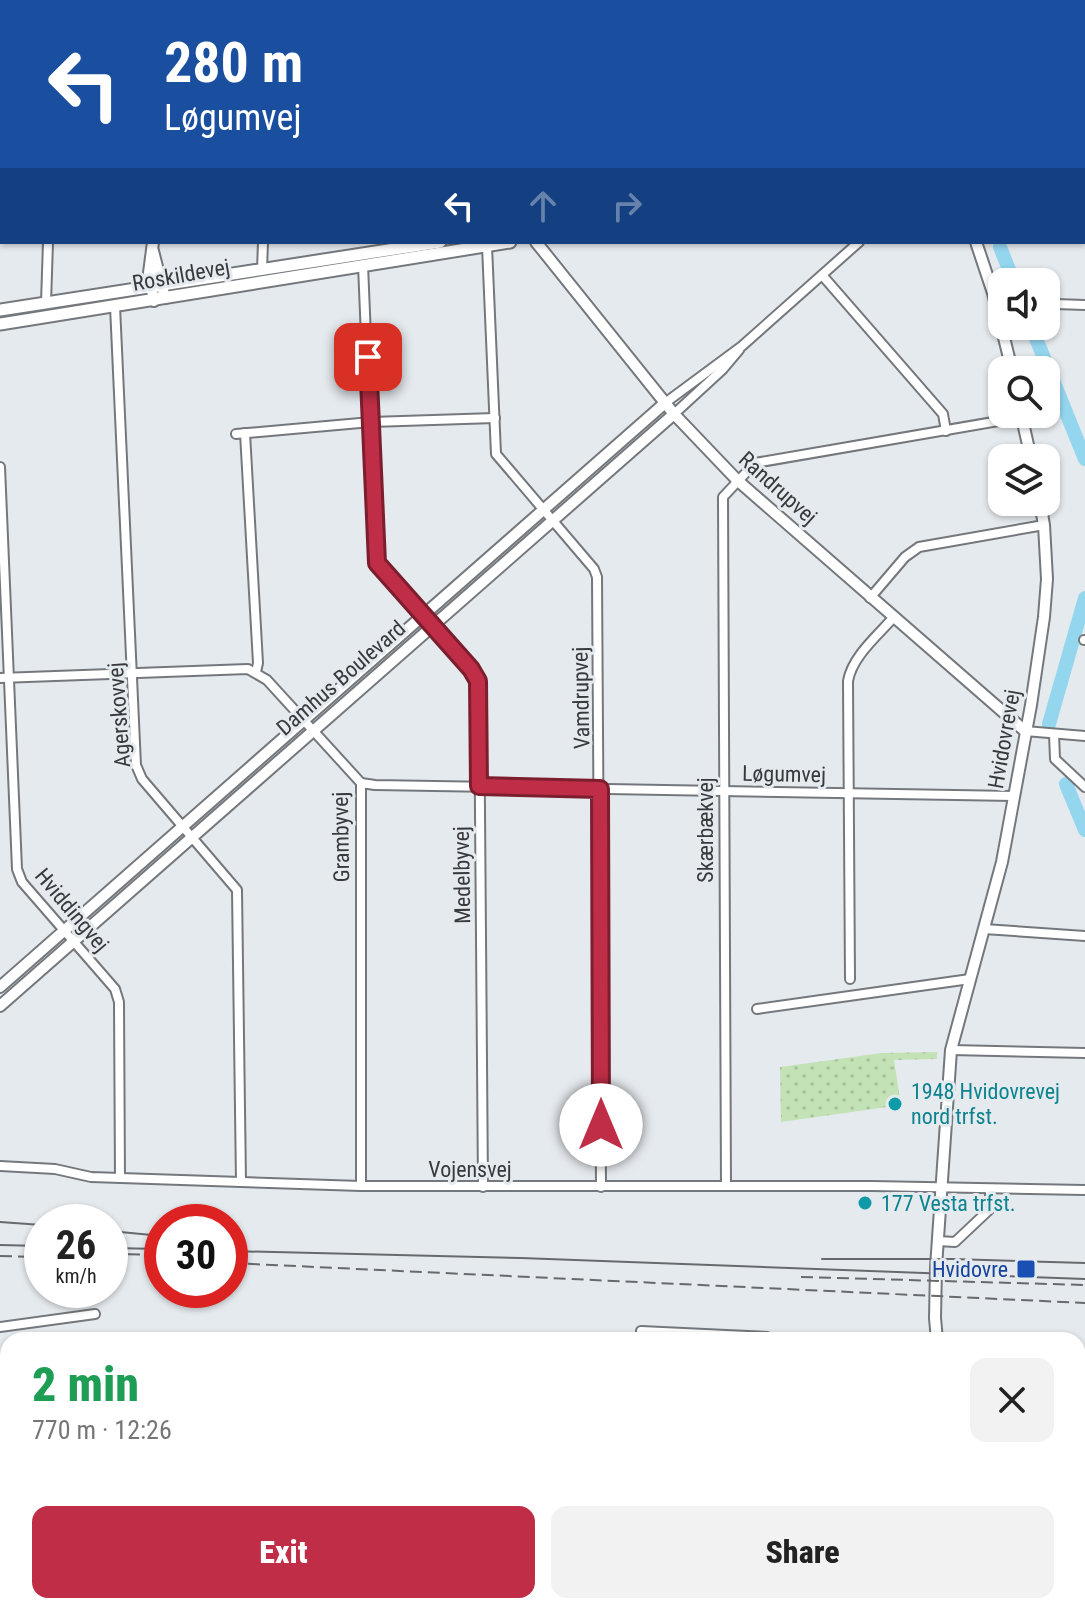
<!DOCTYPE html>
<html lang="en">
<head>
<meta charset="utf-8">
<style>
	body { margin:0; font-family:"Roboto Condensed",sans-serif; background:#f2f2f2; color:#222; height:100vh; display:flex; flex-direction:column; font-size:30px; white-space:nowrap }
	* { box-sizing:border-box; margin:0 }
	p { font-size:26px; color:#767676 }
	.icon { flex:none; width:44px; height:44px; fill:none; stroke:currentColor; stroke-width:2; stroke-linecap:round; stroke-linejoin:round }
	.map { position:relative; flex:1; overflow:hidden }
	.panel { position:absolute; left:0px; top:1332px; width:1086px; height:282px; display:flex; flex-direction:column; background:#fff; border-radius:24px 24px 0 0; box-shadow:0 2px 6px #0004 }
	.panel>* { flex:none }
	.guide { position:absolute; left:0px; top:0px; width:1086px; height:244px; box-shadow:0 2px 6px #0004; background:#1a4fa0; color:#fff; overflow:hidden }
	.fabs { position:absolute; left:988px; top:268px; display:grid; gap:16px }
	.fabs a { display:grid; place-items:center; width:72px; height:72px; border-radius:16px; background:#fff; box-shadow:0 2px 6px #0004; font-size:40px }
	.speed { position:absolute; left:24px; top:1204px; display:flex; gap:16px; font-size:40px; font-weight:700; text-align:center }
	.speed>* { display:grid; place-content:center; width:104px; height:104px; border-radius:50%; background:#fff; box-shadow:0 2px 6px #0004; line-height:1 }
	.speed small { font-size:20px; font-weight:400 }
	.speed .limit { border:12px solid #d22; background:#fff; color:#111 }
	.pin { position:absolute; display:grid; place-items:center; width:68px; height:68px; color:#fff; margin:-34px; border-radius:16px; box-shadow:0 4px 12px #0006 }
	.me { position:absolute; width:88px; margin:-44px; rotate:0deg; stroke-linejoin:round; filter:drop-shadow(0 0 6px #0008) }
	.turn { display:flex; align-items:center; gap:28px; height:168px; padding:0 32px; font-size:36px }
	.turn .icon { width:104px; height:104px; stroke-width:2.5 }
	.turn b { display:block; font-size:56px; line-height:68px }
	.lanes { display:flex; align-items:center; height:76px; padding:0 32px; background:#0003; justify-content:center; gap:40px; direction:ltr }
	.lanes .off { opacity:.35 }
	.round { display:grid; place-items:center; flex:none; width:84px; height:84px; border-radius:16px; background:#f2f2f2 }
	.summary { display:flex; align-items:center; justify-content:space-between; height:136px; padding:0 32px }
	h1 { font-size:48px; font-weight:800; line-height:60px; color:#1e9e55 }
	.cta { display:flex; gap:16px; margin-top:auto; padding:16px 32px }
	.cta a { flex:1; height:92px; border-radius:16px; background:#bf2e46; color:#fff; font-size:32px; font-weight:800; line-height:92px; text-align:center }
	.cta a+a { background:#f2f2f2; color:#222 }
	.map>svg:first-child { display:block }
	.grass { fill:url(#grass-dots) }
	.water { fill:url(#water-waves) }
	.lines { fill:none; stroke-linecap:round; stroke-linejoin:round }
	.river { stroke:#95d6ef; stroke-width:14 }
	.minor-casing { stroke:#74787c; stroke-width:12 }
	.tertiary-casing { stroke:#74787c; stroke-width:14 }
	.secondary-casing { stroke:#74787c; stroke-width:15 }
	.minor { stroke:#fff; stroke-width:8 }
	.tertiary { stroke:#fff; stroke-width:10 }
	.secondary { stroke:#fff; stroke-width:11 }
	.tram { stroke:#676a6c; stroke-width:2 }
	.rail { stroke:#676a6c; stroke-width:2; stroke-dasharray:12 6; stroke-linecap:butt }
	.route-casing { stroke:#7c1e2e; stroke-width:20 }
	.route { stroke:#bf2e46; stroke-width:14 }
	.culture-dot { fill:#0f9aa8; stroke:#e5eaee; stroke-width:3 }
	.transit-dot { fill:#1a4fb4; stroke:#e5eaee; stroke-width:3 }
	.labels { text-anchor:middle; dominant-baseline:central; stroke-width:6; stroke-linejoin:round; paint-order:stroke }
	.street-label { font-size:22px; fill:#37393b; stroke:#e5eaee }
	.culture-label { font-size:22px; fill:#0d838f; stroke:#e5eaee; text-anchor:start }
	.transit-label { font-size:22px; fill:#164399; stroke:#e5eaee; text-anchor:end }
</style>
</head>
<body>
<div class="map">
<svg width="1085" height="1613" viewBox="0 0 1085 1613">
	<defs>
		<pattern id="grass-dots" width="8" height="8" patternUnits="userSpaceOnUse" patternTransform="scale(2)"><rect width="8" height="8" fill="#c3e2b6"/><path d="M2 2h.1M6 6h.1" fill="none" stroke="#a8c39d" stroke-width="1.8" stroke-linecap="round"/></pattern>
		<pattern id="water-waves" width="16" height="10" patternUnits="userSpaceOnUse" patternTransform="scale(2)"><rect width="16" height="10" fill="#95d6ef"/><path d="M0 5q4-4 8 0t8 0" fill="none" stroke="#81b8ce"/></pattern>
	</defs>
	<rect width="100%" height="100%" fill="#e5eaee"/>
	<path class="grass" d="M937 1052V1059L894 1060 901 1105 781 1122 780 1067 882 1053Z"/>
	<path class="water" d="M958 0H1085V131L1084 2Z"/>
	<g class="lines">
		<g class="river">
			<path d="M935 0 936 2"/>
			<path d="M1000 247 1014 282"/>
			<path d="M1031 326 1085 459"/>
			<path d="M1049 724 1085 598"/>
			<path d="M1066 784 1085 830"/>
		</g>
		<defs>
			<g id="minor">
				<path d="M460 0V2"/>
				<path d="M578 0V2"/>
				<path d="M716 0 717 2"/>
				<path d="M840 0V2"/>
				<path d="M54 2V0"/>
				<path d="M298 2 301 0"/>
				<path d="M0 46H2"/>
				<path d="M1084 232H1085"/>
				<path d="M487 246 496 454 594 569 597 577 601 1187"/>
				<path d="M363 265 375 554 382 570 471 669 479 687 483 1187"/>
				<path d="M262 270 263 242"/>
				<path d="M822 275 943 414 946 431"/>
				<path d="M46 303 48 242"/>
				<path d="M1055 304 1085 305"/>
				<path d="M115 306 136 765 142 779 237 890 241 1182"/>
				<path d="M665 403 742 346 859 242"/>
				<path d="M674 414 723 369 739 350"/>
				<path d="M245 433 258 663 256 672"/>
				<path d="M236 434 371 422 495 418"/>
				<path d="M0 467 17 869 22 882 115 989 119 1002 120 1178"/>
				<path d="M870 598 905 557 919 547 1044 525"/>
				<path d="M1084 640H1085"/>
				<path d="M0 678 248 669 267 680 361 783"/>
				<path d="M1025 731 1085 736"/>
				<path d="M1054 734 1055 759 1085 787"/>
				<path d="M361 783 375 785 1014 796"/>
				<path d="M361 783V1186"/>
				<path d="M984 929 1085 936"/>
				<path d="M850 979 848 681C852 657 877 636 893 618"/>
				<path d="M757 1009 970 979"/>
				<path d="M951 1050 1085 1053"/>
				<path d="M0 1166 55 1169 91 1177 361 1186H872L1085 1190"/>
				<path d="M726 1186 723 497 755 463 1022 417"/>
				<path d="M938 1241 955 1242 990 1209V1189"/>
				<path d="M0 1327 95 1314"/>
				<path d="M641 1331 767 1337V1340"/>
				<path d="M0 1409 8 1408"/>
				<path d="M1078 1599 1085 1598"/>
				<path d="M102 1606 103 1613"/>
				<path d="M253 1606 256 1613"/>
				<path d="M385 1606 388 1613"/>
				<path d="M516 1606 518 1613"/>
				<path d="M640 1606 642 1613"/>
				<path d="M760 1606 761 1613"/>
				<path d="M969 1613 1029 1606"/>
			</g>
			<g id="tertiary">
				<path d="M339 0 340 2"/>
				<path d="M159 2V0"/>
				<path d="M153 242 149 273 154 301"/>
				<path d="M536 242 674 414 737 480 1025 731"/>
				<path d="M976 242 993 293 1012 370"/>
				<path d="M153 251 165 298"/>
				<path d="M1021 414 1031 458"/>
				<path d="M0 987 665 403"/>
				<path d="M0 1006 674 414"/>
				<path d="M937 1340 935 1318 936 1267 951 1050 1002 862 1031 705 1044 617 1047 579 1044 525 1040 502"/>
				<path d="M345 1613 362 1606"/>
				<path d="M917 1613V1606"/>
			</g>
			<g id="secondary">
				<path d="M1084 155H1085"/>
				<path d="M1084 169H1085"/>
				<path d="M0 310 440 242"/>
				<path d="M0 324 510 242"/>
			</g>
		</defs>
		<use href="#minor" class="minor-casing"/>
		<use href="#tertiary" class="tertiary-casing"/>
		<use href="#secondary" class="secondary-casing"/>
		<use href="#minor" class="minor"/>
		<use href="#tertiary" class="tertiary"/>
		<use href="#secondary" class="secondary"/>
		<g class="tram">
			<path d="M0 1222 42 1225"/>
			<path d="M110 1231 162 1236"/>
			<path d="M0 1245 42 1246"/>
			<path d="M110 1248 162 1249"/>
			<path d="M230 1251 521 1258 1085 1279"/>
			<path d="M822 1259H952L1085 1263"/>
		</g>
		<g class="rail">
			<path d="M110 1254 162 1255"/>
			<path d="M0 1256 42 1257"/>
			<path d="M230 1263 1085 1303"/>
			<path d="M801 1277 1085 1285"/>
		</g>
	</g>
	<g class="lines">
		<defs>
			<path id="route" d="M368 357 377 563 471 669 478 681 479 786 600 789 601 1125"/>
		</defs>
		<use href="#route" class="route-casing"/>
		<use href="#route" class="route"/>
	</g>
	<g class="culture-dot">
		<circle cx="895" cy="1104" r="8"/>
		<circle cx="865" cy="1203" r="8"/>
	</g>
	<rect class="transit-dot" x="1016" y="1259" width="20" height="20" rx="4"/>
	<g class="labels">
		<g class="street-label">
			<text transform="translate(181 275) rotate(-10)">Roskildevej</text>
			<text transform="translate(778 488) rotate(42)">Randrupvej</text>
			<text transform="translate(341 678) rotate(-41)">Damhus Boulevard</text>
			<text transform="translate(581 698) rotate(-91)">Vamdrupvej</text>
			<text transform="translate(119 715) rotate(-94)">Agerskovvej</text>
			<text transform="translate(1004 739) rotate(-80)">Hvidovrevej</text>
			<text transform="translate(784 774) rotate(1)">Løgumvej</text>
			<text transform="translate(705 830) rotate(-90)">Skærbækvej</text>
			<text transform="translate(341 837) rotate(-91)">Grambyvej</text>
			<text transform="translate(462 875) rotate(-91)">Medelbyvej</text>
			<text transform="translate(72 910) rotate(50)">Hviddingvej</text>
			<text x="470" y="1169">Vojensvej</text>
		</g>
		<g class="culture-label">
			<text x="911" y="1091">1948 Hvidovrevej<tspan x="911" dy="25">nord trfst.</tspan></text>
			<text x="881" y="1203">177 Vesta trfst.</text>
		</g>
		<g class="transit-label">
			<text x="1008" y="1269">Hvidovre</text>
		</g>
	</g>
</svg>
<div class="fabs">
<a><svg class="icon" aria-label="sound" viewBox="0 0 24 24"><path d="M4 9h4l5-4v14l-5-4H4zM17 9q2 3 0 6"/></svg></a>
<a><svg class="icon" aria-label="search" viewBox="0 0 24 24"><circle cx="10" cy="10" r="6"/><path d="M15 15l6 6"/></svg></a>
<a><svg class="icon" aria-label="layers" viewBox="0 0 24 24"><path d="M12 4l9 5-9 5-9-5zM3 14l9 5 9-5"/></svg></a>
</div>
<div class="speed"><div>26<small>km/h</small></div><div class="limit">30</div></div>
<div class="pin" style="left:368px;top:357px;background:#d93025"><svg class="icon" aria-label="arrive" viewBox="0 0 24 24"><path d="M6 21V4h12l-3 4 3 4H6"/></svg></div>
<svg class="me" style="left:601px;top:1125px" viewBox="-20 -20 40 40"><circle r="19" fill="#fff"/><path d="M0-13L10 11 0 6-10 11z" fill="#bf2e46"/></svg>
<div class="guide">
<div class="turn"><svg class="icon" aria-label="left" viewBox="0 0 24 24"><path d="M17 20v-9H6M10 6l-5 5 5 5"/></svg><div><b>280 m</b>Løgumvej</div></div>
<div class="lanes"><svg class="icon" aria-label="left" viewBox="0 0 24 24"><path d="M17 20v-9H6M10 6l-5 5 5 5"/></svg><svg class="icon off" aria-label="ahead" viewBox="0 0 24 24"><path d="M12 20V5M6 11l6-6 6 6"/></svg><svg class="icon off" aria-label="right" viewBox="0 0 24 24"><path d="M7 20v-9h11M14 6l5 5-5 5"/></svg></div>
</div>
<section class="panel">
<div class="summary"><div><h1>2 min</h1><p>770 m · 12:26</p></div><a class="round"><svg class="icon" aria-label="close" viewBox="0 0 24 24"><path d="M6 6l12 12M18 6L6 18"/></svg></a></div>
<div class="cta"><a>Exit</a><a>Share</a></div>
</section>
</div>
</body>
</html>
